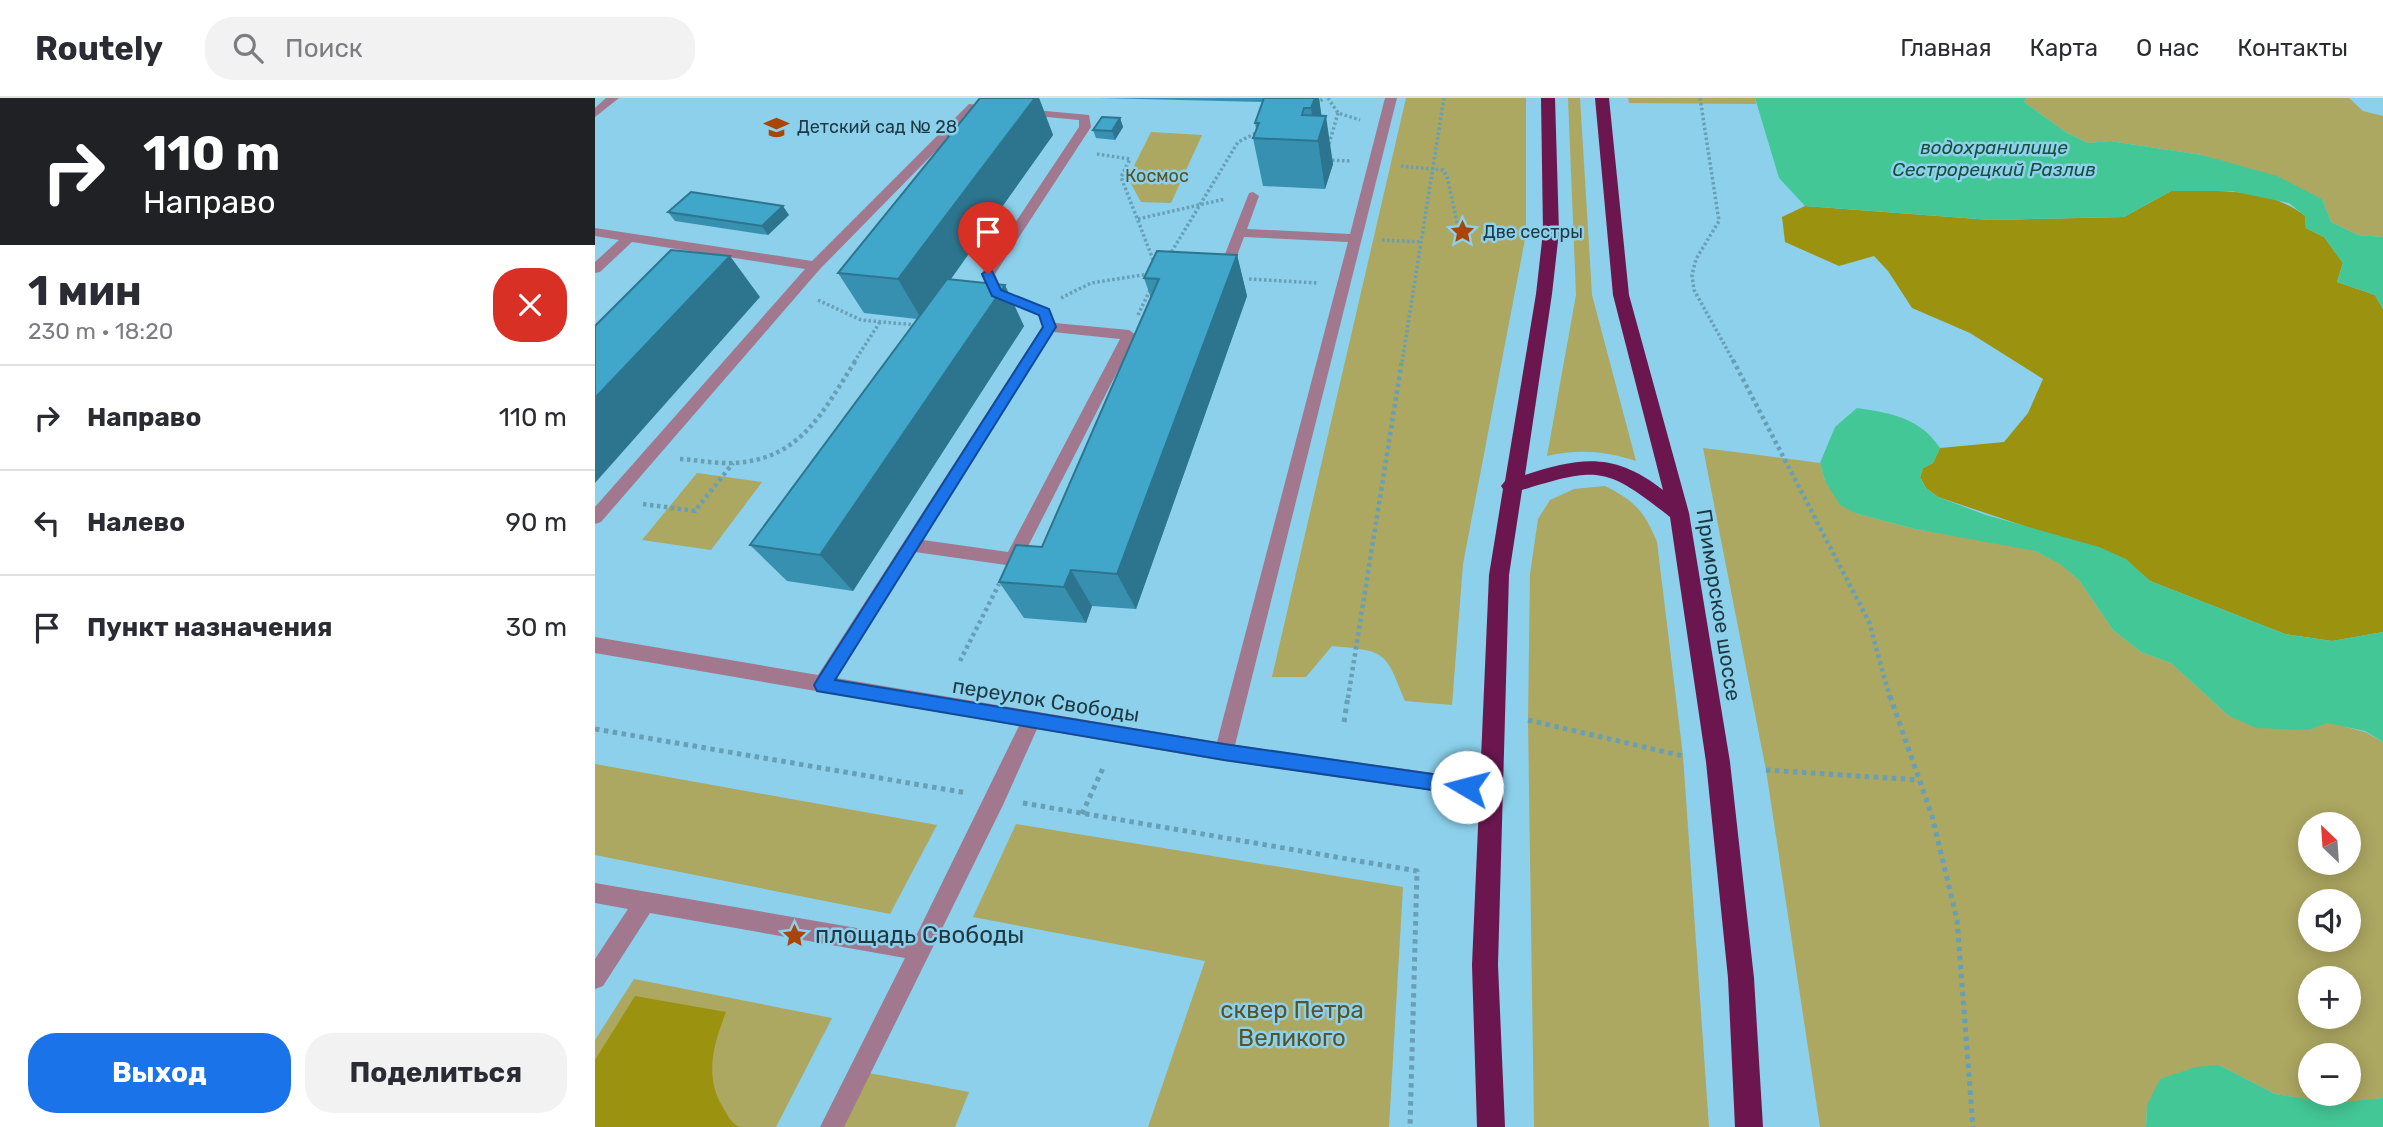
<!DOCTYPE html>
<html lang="ru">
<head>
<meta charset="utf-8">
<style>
	body { margin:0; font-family:Rubik,sans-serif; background:#f2f2f3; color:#2b2b33; height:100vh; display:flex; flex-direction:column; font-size:26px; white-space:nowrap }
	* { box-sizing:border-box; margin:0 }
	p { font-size:23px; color:#7c7c81 }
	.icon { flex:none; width:38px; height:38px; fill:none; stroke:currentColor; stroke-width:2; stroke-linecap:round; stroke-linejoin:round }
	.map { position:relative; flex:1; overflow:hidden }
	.details { display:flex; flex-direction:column; background:#fff; width:595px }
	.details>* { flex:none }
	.hud { background:#202124; color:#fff; overflow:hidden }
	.needle { width:46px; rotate:335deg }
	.tools { position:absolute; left:1703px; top:714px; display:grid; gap:14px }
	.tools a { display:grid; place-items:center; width:63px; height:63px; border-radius:50%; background:#fff; box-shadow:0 4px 18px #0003; font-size:35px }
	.pin { position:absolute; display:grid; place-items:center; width:60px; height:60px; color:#fff; margin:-72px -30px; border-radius:50% 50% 50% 0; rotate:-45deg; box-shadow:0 0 7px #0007 }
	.pin .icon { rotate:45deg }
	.me { position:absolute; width:77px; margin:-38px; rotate:278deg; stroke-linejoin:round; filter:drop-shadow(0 0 5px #0008) }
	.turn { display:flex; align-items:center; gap:24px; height:147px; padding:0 28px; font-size:32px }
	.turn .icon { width:91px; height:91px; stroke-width:2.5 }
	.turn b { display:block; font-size:49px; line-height:60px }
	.round { display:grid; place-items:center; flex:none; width:74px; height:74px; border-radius:28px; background:#f2f2f3 }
	.summary { display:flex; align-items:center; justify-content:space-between; height:119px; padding:0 28px }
	h1 { font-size:42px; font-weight:700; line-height:52px }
	.action { display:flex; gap:14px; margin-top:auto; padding:14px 28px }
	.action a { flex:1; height:80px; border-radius:28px; background:#1a73e8; color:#fff; font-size:28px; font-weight:700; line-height:80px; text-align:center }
	.action a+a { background:#f2f2f3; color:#2b2b33 }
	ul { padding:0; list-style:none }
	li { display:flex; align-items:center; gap:21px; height:105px; padding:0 28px; border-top:2px solid #e1e1e2 }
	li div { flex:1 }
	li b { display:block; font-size:26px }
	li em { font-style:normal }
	header { display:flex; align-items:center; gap:42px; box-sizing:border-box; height:98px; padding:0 35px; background:#fff; border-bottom:2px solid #e1e1e2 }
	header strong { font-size:33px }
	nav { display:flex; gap:38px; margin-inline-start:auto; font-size:24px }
	.search { width:490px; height:63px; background:#f2f2f3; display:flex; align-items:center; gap:18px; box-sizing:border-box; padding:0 24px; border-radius:28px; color:#7c7c81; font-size:26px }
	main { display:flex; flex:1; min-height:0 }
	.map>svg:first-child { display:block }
	.green { fill:#aca761; fill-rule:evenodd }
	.forest { fill:#9b920f }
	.water { fill:#44c797 }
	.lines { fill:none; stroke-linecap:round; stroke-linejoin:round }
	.path-far2 { stroke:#689fb5; stroke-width:3.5; stroke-dasharray:2.5 2.5; stroke-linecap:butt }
	.path-far1 { stroke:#689fb5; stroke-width:4.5; stroke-dasharray:3.5 3.5; stroke-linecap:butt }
	.path { stroke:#689fb5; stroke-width:5; stroke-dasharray:4.5 4.5; stroke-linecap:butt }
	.minor { fill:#a1788e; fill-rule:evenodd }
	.highway { fill:#6c1650; fill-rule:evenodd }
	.wall { fill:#3790af }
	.shaded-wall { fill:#2d758e }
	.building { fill:#40a7cb; stroke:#2d758e; stroke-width:2 }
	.route { fill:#1a73e8; stroke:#114b97; stroke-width:2 }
	.labels { text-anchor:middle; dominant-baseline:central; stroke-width:5; stroke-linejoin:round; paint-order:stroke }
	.far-poi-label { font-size:18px; fill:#1d3944; stroke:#8cd0eb; text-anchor:start }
	.far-park-label { font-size:18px; fill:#585427; stroke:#8cd0eb }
	.far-water-label { font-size:19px; font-style:italic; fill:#1a4f3b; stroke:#8cd0eb }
	.street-label { font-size:21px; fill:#1d3944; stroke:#8cd0eb }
	.near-poi-label { font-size:24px; fill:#1d3944; stroke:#8cd0eb; text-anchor:start }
	.near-park-label { font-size:24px; fill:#585427; stroke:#8cd0eb }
</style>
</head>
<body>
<header>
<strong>Routely</strong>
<div class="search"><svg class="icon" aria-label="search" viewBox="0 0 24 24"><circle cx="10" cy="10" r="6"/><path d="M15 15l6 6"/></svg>Поиск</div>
<nav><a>Главная</a><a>Карта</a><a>О нас</a><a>Контакты</a></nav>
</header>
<main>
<section class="details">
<div class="hud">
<div class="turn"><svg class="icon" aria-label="right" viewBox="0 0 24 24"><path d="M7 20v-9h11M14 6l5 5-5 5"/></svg><div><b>110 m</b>Направо</div></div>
</div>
<div class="summary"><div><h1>1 мин</h1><p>230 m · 18:20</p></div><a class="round" style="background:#d93025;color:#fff"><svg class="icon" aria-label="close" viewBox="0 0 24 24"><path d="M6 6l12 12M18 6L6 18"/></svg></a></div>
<ul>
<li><svg class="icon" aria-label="right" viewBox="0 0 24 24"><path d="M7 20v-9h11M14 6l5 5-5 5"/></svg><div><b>Направо</b></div><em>110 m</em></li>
<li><svg class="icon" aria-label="left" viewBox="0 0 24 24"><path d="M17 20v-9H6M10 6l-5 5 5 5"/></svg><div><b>Налево</b></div><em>90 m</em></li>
<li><svg class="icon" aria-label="arrive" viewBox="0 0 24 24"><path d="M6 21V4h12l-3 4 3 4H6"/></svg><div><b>Пункт назначения</b></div><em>30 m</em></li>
</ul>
<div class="action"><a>Выход</a><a>Поделиться</a></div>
</section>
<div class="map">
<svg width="1788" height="1029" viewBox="0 0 1788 1029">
	<rect width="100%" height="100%" fill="#8cd0eb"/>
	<g class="green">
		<path d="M811 0H931V136L868 466 857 607 810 603C790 553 792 553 737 548L711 579H677Z"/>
		<path d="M973 0H985L997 197 1041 363C1009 353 985 351 952 358L981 197Z"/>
		<path d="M1033 0H1160L1161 6 1034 5Z"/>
		<path d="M1431 0H1754L1768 13 1788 18V139L1763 137 1736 124 1727 101 1607 57 1515 43 1493 45 1472 35 1429 4Z"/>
		<path d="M556 34 607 37 576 105 546 104 533 80Z"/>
		<path d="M1108 350 1225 365 1230 383 1260 415 1320 431 1421 448 1440 453 1466 466 1484 482 1518 532 1546 554 1576 565 1634 618 1714 632 1732 624 1770 634 1788 644V1000L1739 1006 1680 996 1624 967 1552 1007 1551 1029H1225L1171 672ZM1715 726H1754V765H1715ZM1715 803H1754V842H1715ZM1715 880H1754V919H1715ZM1715 957H1754V996H1715Z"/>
		<path d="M102 375 167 384 116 452 47 442Z"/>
		<path d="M1010 388C1041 404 1049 413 1062 444L1088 658 1114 1029H939L933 622 935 476 943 421 955 402 979 391Z"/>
		<path d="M0 667V666L342 727 295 816 0 757Z"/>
		<path d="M421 726 808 789 794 1029H553L610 863 378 819Z"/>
		<path d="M39 881 237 920 181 1029H0V942Z"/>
		<path d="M274 975 374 994 360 1029H248Z"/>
	</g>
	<g class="forest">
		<path d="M1576 93C1620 93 1674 89 1710 118L1711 130 1729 139 1748 165 1742 184 1780 197 1788 211V534L1737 543 1690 536 1555 483 1531 462 1343 399 1331 390 1325 379 1328 370 1338 365 1345 350 1409 344 1433 315 1448 281 1375 235 1317 210 1293 173 1279 158 1244 168 1190 144 1187 119 1210 108 1396 122 1529 119Z"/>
		<path d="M40 898 131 914C119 945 109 977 127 1008 132 1016 135 1024 144 1029H0V962Z"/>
	</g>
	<g class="water">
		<path d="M1160 0H1431L1429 4 1472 35 1493 45 1515 43 1607 57 1682 78 1727 101 1736 124 1763 137 1788 139V211L1780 197 1742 184 1748 165 1729 139 1711 130 1710 118 1694 105 1636 93H1576L1529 119 1396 122 1210 108 1184 80Z"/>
		<path d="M1262 310C1297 315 1325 320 1345 350L1338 365 1328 370 1325 379 1331 390 1343 399 1391 417 1504 449 1531 461 1555 483 1690 536 1737 543 1788 534V644L1770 633 1732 625 1714 632 1661 630 1634 618 1576 565 1546 554 1518 532 1484 482 1465 466 1440 453 1320 431 1260 415 1245 407 1230 383 1225 365 1240 329Z"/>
		<path d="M1624 967 1680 996 1739 1005 1788 1000V1029H1551L1552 1007 1565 981 1601 969Z"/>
	</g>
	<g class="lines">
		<g class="path-far2">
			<path d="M733 0 743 15 765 22"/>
			<path d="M1105 0 1124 123 1101 161 1097 177 1099 192 1139 264"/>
			<path d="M721 5 730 0"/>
			<path d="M734 46 743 15"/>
			<path d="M502 56 535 61 526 79 559 164"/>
			<path d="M732 62 755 63"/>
			<path d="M806 68 848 72 852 78 863 129"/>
			<path d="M543 121 630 101"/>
			<path d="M787 142 825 144"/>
			<path d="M574 158 643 44 663 34"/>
			<path d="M654 181 722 185"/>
			<path d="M466 200 496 185 554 176"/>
			<path d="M223 202 266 222 321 227"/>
			<path d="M543 217 556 190"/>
			<path d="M259 264 285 224"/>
			<path d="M807 264 849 0"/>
		</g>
		<g class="path-far1">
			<path d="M1138 262 1274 524 1295 600"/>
			<path d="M85 361C103 362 122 366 139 365 207 361 228 313 261 262"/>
			<path d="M48 406 100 413 138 365"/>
			<path d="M365 563 404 486"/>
			<path d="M753 600 807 262"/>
		</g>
		<g class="path">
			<path d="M1295 598 1337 718 1362 822 1378 1029"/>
			<path d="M933 622 1088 658"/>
			<path d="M749 624 753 598"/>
			<path d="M0 631 372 695"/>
			<path d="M1171 672 1324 682"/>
			<path d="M428 705 822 773 815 1029"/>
			<path d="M487 716 508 670"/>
		</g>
		<g class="minor">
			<path d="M11 0H24L0 19V10Z"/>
			<path d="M790 0H802L640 647 895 683 902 686 905 692 902 698 895 701 629 663 442 631 408 707 249 1029H225L310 860 55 815 8 888 0 891V861L33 811 0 805V785L320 840 424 628 0 555V539L223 577 447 229 443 217 396 198 386 176 484 29V22L381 12 225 171 6 424 0 426V409L210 171 37 144 5 174 0 175V164L24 142 0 138V130L217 163 374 6 494 17 496 29 400 176 407 192 454 211 460 225 534 232 541 237 424 466 418 468 320 454 241 580 622 644 753 144 649 139 633 182H623L621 179 654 95 658 94 664 98 652 131 755 136ZM458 234 525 241 413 454 328 442Z"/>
		</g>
		<path class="highway" d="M946 0H960L964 134 957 196 930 377C986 359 1019 354 1068 392L1018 197 1000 0H1014L1034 197 1094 415 1135 664 1159 880 1168 1029H1140L1133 880 1111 664 1075 419C1011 369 1005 368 927 392L914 477 903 867 910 1029H882L877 867 894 477 908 391 906 388 910 383 941 196 948 134Z"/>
	</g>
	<g class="wall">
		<path d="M385 0H444L458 37 355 181 429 228 258 493 192 483 155 447 322 221 269 215 243 175Z"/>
		<path d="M504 0H724L726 18 738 66 730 91 668 88 658 40 661 31 660 25 668 4Z"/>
		<path d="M525 20 528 29 520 42 501 40 498 32Z"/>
		<path d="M73 114 194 117 173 137 80 123Z"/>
		<path d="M642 157 652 198 541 511 497 508 491 525 429 520 404 484 447 449 556 200 549 180Z"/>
	</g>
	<g class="shaded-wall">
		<path d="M440 0H444L458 37 327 222 303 181Z"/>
		<path d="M720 0H724L728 28 731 18 738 66 730 91 723 43H721L716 10Z"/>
		<path d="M525 20 528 29 520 42 517 33Z"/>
		<path d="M188 108 194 117 173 137 167 128Z"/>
		<path d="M642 157 652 198 541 511 522 476Z"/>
		<path d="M135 158 165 199 0 385V300Z"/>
		<path d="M410 187 429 228 258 493 225 457Z"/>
		<path d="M476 472 497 508 491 525 469 489Z"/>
	</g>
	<g class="building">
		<path d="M385 0H440L303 181 243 175Z"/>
		<path d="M669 0H720L716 10H709L707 17 731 18 723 43 658 40 664 25H660Z"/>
		<path d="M507 19 525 20 517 33 498 32Z"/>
		<path d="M96 94 188 108 167 128 73 114Z"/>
		<path d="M76 152 135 158 0 300V228Z"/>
		<path d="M562 153 642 157 522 476 476 472 469 489 404 484 421 447 447 449 564 181 549 180Z"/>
		<path d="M352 181 410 187 225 457 155 447Z"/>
	</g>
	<path class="route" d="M393 172 397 173 406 192 454 211 461 229 240 582 629 646 872 681 879 683 881 689 879 695 872 697 629 662 222 593 219 587 222 582 448 229 444 217 397 198 387 176Z"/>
	<defs>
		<symbol id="school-bare" viewBox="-9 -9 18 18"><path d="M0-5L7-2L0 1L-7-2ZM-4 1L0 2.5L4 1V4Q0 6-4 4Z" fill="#a84507" stroke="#8cd0eb" stroke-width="2.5" paint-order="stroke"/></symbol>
		<symbol id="sight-bare" viewBox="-9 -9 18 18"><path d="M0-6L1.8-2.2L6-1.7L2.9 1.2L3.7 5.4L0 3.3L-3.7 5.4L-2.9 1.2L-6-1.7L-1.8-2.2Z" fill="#a84507" stroke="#8cd0eb" stroke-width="2.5" paint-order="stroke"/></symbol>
	</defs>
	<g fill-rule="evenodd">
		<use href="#school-bare" x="164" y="12" width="35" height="35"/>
		<use href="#sight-bare" x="850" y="116" width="35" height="35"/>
		<use href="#sight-bare" x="182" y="820" width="35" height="35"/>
	</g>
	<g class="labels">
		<g class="far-poi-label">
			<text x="202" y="29">Детский сад № 28</text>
			<text x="888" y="134">Две сестры</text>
		</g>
		<g class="far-park-label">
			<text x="562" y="78">Космос</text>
		</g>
		<g class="far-water-label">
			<text x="1399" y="49">водохранилище<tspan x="1399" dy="22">Сестрорецкий Разлив</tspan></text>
		</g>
		<g class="street-label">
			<text transform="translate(1124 507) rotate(81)">Приморское шоссе</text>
			<text transform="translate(451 602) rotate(9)">переулок Свободы</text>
		</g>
		<g class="near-poi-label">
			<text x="220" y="837">площадь Свободы</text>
		</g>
		<g class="near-park-label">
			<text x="697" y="912">сквер Петра<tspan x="697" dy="28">Великого</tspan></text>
		</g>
	</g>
</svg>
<div class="tools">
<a><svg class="needle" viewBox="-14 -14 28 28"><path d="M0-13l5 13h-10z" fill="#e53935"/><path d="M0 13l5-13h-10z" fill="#7c7c81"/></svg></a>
<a><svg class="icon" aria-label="sound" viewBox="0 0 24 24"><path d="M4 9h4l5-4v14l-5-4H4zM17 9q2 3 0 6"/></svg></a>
<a>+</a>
<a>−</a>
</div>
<div class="pin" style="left:393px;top:176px;background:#d93025"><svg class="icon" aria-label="arrive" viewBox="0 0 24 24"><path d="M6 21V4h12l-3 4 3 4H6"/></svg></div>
<svg class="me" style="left:872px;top:689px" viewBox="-20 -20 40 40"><circle r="19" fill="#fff"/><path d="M0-13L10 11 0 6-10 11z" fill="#1a73e8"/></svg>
</div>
</main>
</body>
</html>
